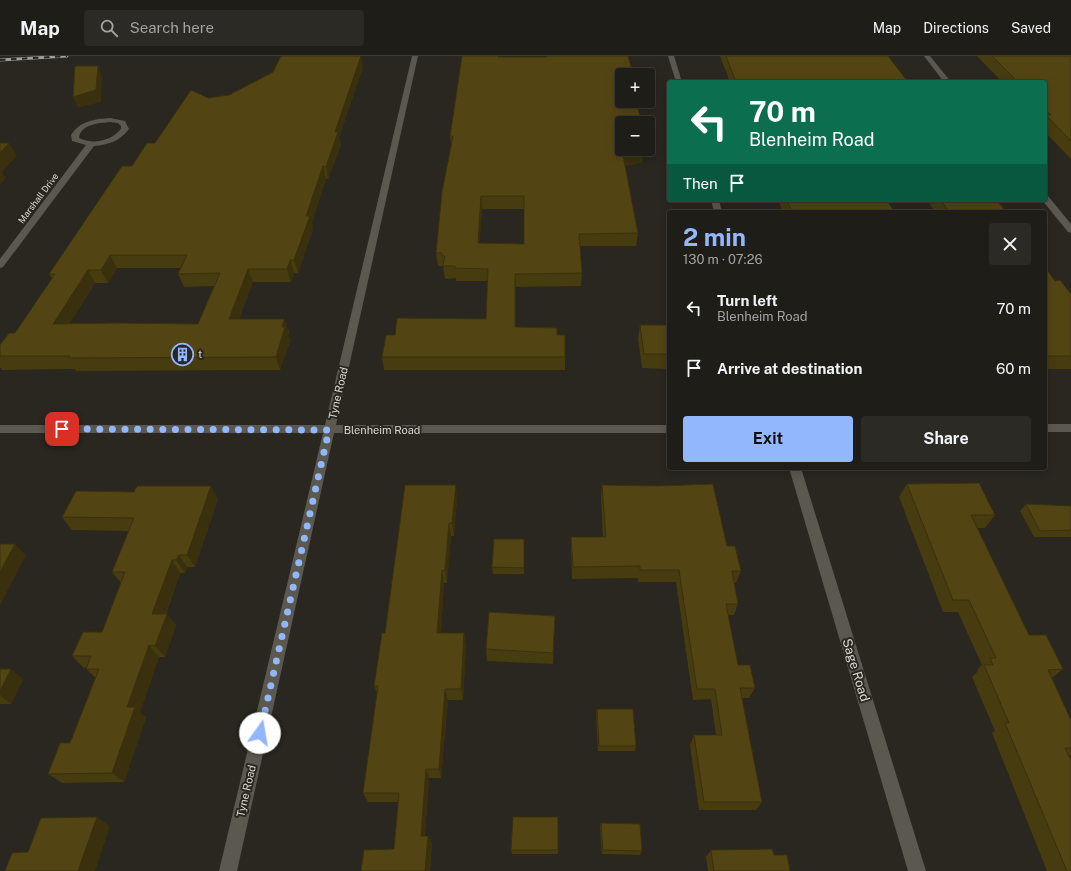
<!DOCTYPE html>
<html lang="en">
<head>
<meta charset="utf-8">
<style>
	body { margin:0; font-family:"Public Sans",sans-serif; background:#2c2a24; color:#f1f3f6; height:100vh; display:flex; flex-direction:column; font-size:15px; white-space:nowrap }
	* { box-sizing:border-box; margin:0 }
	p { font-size:13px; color:#a1a2a1 }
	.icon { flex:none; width:22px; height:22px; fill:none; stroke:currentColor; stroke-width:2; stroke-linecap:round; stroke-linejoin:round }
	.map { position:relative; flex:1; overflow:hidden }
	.details { position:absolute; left:667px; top:154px; width:380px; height:260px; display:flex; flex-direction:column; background:#1f1d17; border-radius:4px; box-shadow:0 2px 10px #0003,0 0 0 1px #3c3b36 }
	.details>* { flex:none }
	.hud { position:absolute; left:667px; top:24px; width:380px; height:122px; border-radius:4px; box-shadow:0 2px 10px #0003,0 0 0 1px #3c3b36; background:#0b6e4f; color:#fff; overflow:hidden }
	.fabs { position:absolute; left:615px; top:12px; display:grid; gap:8px }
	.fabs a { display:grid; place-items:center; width:40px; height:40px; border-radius:4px; background:#1f1d17; box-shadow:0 2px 10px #0003,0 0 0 1px #3c3b36; font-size:20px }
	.pin { position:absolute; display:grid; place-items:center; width:34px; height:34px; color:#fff; margin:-17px; border-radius:8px; box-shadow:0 2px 6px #0006 }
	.me { position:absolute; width:44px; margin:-22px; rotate:13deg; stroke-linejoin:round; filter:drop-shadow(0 0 3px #0008) }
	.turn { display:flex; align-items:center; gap:14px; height:84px; padding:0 16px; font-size:18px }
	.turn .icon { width:52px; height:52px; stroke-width:2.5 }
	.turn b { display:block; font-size:28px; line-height:34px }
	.then { display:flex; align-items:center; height:38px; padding:0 16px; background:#0003; gap:8px; font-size:15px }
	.round { display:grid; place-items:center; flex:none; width:42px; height:42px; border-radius:4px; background:#2c2a24 }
	.overview { display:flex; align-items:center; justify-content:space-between; height:68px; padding:0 16px }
	h1 { font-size:24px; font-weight:700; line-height:30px; color:#93b7fd }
	.button { display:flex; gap:8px; margin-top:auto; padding:8px 16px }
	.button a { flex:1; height:46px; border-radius:4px; background:#93b7fd; color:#111; font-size:16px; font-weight:700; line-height:46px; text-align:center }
	.button a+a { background:#2c2a24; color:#f1f3f6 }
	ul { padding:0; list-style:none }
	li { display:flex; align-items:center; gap:12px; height:60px; padding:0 16px }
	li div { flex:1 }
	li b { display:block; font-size:15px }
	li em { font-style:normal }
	header { display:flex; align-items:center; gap:24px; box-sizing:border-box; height:56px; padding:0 20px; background:#1f1d17; border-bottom:1px solid #3c3b36 }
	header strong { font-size:19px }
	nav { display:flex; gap:22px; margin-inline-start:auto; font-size:14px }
	.search { width:280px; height:36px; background:#2c2a24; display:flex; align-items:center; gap:10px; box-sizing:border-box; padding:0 14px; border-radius:4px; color:#a1a2a1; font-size:15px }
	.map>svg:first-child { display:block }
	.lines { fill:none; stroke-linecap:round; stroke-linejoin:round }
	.street { fill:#5b594f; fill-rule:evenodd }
	.rail-casing { stroke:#a19f9a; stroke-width:3 }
	.rail { stroke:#29271f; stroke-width:2; stroke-dasharray:5.5; stroke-linecap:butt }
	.wall { fill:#473b10; fill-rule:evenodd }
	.shaded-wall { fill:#3a300d }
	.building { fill:#534513; stroke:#3a300d; fill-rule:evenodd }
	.route { stroke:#93b7fd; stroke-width:7; stroke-dasharray:0 12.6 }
	.labels { text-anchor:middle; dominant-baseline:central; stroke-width:4; stroke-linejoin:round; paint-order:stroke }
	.far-street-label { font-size:9px; fill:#d9d7d2; stroke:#29271f }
	.poi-label { font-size:11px; fill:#d9d7d2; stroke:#29271f; text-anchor:start }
	.street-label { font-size:11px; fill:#d9d7d2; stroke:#29271f }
	.near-street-label { font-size:13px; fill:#d9d7d2; stroke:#29271f }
</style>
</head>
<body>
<header>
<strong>Map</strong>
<div class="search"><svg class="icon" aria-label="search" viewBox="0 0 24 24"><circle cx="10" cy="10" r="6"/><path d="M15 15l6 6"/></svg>Search here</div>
<nav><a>Map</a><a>Directions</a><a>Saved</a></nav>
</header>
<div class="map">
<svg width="1071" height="815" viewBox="0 0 1071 815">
	<rect width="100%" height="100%" fill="#29271f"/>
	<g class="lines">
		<g class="street">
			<path d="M412 0H418L336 369H669V377H334L237 815H219L323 377H0V369H325Z"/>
			<path d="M668 0H674L682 26H676Z"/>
			<path d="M924 0H930L951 26H944Z"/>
			<path d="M110 62 125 65 129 73C120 85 108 89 94 90L3 211 0 212V203L86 89 72 85 71 79C80 65 95 63 110 62ZM110 66 118 67 121 70V73C111 85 93 89 79 82 80 68 100 67 110 66Z"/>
			<path d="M1045 139 1048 140 1071 168V177L1068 176 1042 144H1045Z"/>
			<path d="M711 144H719L722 156H714Z"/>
			<rect x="1045" y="368" width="26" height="8"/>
			<path d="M789 412H801L926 815H908Z"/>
		</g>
		<defs>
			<path id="rail" d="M0 4 67 0"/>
		</defs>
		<use href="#rail" class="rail-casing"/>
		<use href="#rail" class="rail"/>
	</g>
	<g class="wall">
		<path d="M720 0H888L908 26H730Z"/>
		<path d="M977 0H1071V103L1045 76V26H1002Z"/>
		<path d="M498 1 622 45H639V50H637L640 60 639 67 642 106 625 110 638 177 636 190H580L582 217 581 230 516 231 515 271 557 279 565 301V314H384L382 301 395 279 486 263 488 225H456V222L445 223 443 210H438L436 197 451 88 450 80ZM482 153H524V188L479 187Z"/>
		<path d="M363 11 339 81 341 89 328 123H326L312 166 313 173 298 217H294L291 226H253L239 263H284L289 276 288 279 290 285 280 314 76 315 75 313 2 314 0 311V289L15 277 52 223 49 218 132 110 155 87 208 42 229 39ZM117 212H181L178 218 184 231 214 230 198 268H69L95 227H108Z"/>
		<path d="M778 144H887L894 156H783Z"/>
		<path d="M927 144H997L1006 156H935Z"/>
		<path d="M1045 211 1055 225 1071 238V313H1045Z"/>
		<path d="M640 269H669V313L642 312 638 283Z"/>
		<path d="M907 428 995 459 985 472H977L1029 579 1063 613 1052 622 1071 664V699L1069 700 1071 815H1047L992 677 995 675 972 621 978 615V613L982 609 958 556H943L899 441Z"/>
		<path d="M602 429 727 490 741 515 736 527H734L738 548 734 559H728L738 609 755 632 749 642H742L762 746 756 754H699L690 689 694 679H716L711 643 693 644 676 526H638V522L572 523 571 493V481H603L601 442Z"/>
		<path d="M457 442 454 480H451L447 527H444L441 577 466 588 463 644H448L441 722H429L425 780H428L432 788 430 815H361L394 793 398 746H368L363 737 377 637 374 630 385 577Z"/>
		<path d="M218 443 195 511H187L185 517H180L166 558 176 569 165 601H159L140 656 146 661 124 726 62 727 48 718 70 687 96 622 86 613 87 611 84 612 72 600 102 576 121 527 112 516 129 475 72 474 62 461Z"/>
		<path d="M1026 448 1071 450V481H1034L1020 455Z"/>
		<path d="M524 483V518H493L492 511Z"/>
		<path d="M555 560 553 608 487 605 486 593Z"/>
		<path d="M0 613 23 623 11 648H0Z"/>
		<path d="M597 653 636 690 635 695H598L596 658Z"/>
		<path d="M601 767 642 795 640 799 602 798 600 771Z"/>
		<path d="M511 794H558V798H512Z"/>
		<path d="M711 794 774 799 790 815H708L706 801Z"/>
	</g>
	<g class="shaded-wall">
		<path d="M361 0 363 11 339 81 341 89 328 123 326 111 335 76Z"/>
		<path d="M98 10 102 21 101 46 78 52 73 41Z"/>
		<path d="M9 87 17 100 2 116 6 122 0 129V97Z"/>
		<path d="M644 94 642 106 622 111 623 99Z"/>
		<path d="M323 110 326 123 312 166 313 173 298 217 294 204 306 160Z"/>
		<path d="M481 140 482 153 479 200 478 187Z"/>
		<path d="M110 199 117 212 108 227 101 214Z"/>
		<path d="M290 204 294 217 291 226 287 213Z"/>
		<path d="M248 213 253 226 234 276 229 263Z"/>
		<path d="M88 214 95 227 61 281 53 268Z"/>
		<path d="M515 218 516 231 515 284Z"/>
		<path d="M284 263 289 276 288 279 290 285 280 314 276 301 282 271Z"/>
		<path d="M456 429 457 442 454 480 452 467Z"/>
		<path d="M211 430 218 443 195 511 187 499Z"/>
		<path d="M449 467 451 480 447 527 445 514Z"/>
		<path d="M15 488 26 499 0 549V516Z"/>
		<path d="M179 499 187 511 185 517 176 504Z"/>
		<path d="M172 504 180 517 161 569 152 558Z"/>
		<path d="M442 514 444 527 440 588 437 577Z"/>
		<path d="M167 558 176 569 165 601 155 590Z"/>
		<path d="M464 577 466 588 463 644 461 633Z"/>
		<path d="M149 589 159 601 140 656 146 661 124 726 112 717 127 651Z"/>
		<path d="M11 613 23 623 11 648 0 639V635Z"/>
		<path d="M445 633 448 644 441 722 439 713Z"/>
		<path d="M426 713 429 722 424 788 421 780Z"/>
		<path d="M97 761 110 770 95 815H78Z"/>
		<path d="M428 780 432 788 429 815H425Z"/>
	</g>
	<g class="building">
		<path d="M281 0H361L335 76H338L326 111 323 110 306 160H310L294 204H290L287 213H248L229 263H284L282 271H285L276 301 68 302 70 300H0V289L9 277H15L55 218H49L122 110H132L147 87H155L191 34 208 42 229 39 273 16ZM110 199H187L178 218 220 217 198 268 112 267 53 268 88 214H101Z"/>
		<path d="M462 0H498V1H547V0H628L632 14H635L636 19H622V45H636L640 60H637L639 67H622V93H643L644 94 623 99 638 177 579 178 582 217 515 218V271L557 272V279H565V301H382L386 279H395L397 262 486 263 488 213 455 212V210H443L445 200H442V197H436L442 136 453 80H450ZM481 140H524V188L478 187Z"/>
		<path d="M726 0H888L908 26H736Z"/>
		<path d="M992 0H1071V85L1046 59H1051L1045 53V26H1018Z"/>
		<path d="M75 10H98L96 34 73 41Z"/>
		<path d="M0 87H9L0 97Z"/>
		<path d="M787 144H887L894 156H792Z"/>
		<path d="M941 144H997L1006 156H949Z"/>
		<path d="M1045 211 1055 225 1060 224 1071 238V300H1045Z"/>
		<path d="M640 269H669V298H644Z"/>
		<path d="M979 427 995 459H971L1029 579H1046L1063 613 1048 614 1071 664V692H1065L1071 704V815H1067L1005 667H1009L984 609H993L990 602H996L969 544H953L907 428Z"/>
		<path d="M713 428 727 490H735L741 515H732L738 548H726L738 609H750L755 632H740L762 746H704L694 679H722L715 633H697L679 514H640V510L573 511 571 481H606L602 429 657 430Z"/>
		<path d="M405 429H456L452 467H449L445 514H442L437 577H464L461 633H445L439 713H426L421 780H428L425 815H361L364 794 394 793 399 737H363L378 630H374L382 577H385Z"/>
		<path d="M137 430H211L187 499H179L176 504H172L152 558H167L155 590 149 589 127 651H135L112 717 48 718 60 687H70L99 613H86L91 600H72L83 576H102L125 516H112L134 462 62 461 76 435 134 436Z"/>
		<path d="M1026 448 1071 450V474L1040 475Z"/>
		<path d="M494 483H524V512L492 511Z"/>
		<path d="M0 488H15L0 516Z"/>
		<path d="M489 556 555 560 553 597 486 593Z"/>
		<path d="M0 613H11L0 635Z"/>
		<path d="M597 653H633L636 690H599Z"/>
		<path d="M97 761 78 815H5L12 797 28 796 41 762Z"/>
		<path d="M513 761H558V794H511Z"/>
		<path d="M601 767 640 768 642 795 603 794Z"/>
		<path d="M772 793 774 799H787L790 815H714L711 794Z"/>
	</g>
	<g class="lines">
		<path class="route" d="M62 373 329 374 260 677"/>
	</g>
	<defs>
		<symbol id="building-ring" viewBox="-11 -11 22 22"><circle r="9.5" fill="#29271f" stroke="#93b7fd" stroke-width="1.5"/><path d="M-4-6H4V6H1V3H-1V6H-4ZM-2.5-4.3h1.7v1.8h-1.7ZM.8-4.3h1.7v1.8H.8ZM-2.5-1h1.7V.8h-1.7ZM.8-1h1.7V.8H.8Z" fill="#93b7fd"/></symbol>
	</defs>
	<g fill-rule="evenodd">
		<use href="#building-ring" x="170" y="286" width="25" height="25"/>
	</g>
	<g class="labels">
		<g class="far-street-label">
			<text transform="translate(38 142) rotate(-53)">Marshall Drive</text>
		</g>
		<g class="poi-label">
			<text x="198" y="298">t</text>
		</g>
		<g class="street-label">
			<text transform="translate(338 337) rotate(-77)">Tyne Road</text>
			<text x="382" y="374">Blenheim Road</text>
			<text transform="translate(246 735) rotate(-77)">Tyne Road</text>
		</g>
		<g class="near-street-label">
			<text transform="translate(856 614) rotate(73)">Sage Road</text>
		</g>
	</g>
</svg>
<div class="fabs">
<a>+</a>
<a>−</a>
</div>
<div class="pin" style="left:62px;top:373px;background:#d93025"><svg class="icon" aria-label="arrive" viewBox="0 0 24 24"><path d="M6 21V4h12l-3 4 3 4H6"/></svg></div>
<svg class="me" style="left:260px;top:677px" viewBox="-20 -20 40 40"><circle r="19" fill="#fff"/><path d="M0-13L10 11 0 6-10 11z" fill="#93b7fd"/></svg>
<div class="hud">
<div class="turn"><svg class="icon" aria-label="left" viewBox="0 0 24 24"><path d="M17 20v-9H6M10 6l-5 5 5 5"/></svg><div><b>70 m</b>Blenheim Road</div></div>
<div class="then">Then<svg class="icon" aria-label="arrive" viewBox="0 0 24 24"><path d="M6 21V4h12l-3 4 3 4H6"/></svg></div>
</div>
<section class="details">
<div class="overview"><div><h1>2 min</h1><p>130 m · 07:26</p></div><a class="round"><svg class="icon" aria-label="close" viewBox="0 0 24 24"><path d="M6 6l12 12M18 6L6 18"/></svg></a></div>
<ul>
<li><svg class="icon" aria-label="left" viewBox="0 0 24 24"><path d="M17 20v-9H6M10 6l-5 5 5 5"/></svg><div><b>Turn left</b><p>Blenheim Road</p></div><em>70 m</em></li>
<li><svg class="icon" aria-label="arrive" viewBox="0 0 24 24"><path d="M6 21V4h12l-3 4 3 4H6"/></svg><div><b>Arrive at destination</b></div><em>60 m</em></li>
</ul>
<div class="button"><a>Exit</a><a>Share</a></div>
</section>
</div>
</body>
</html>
